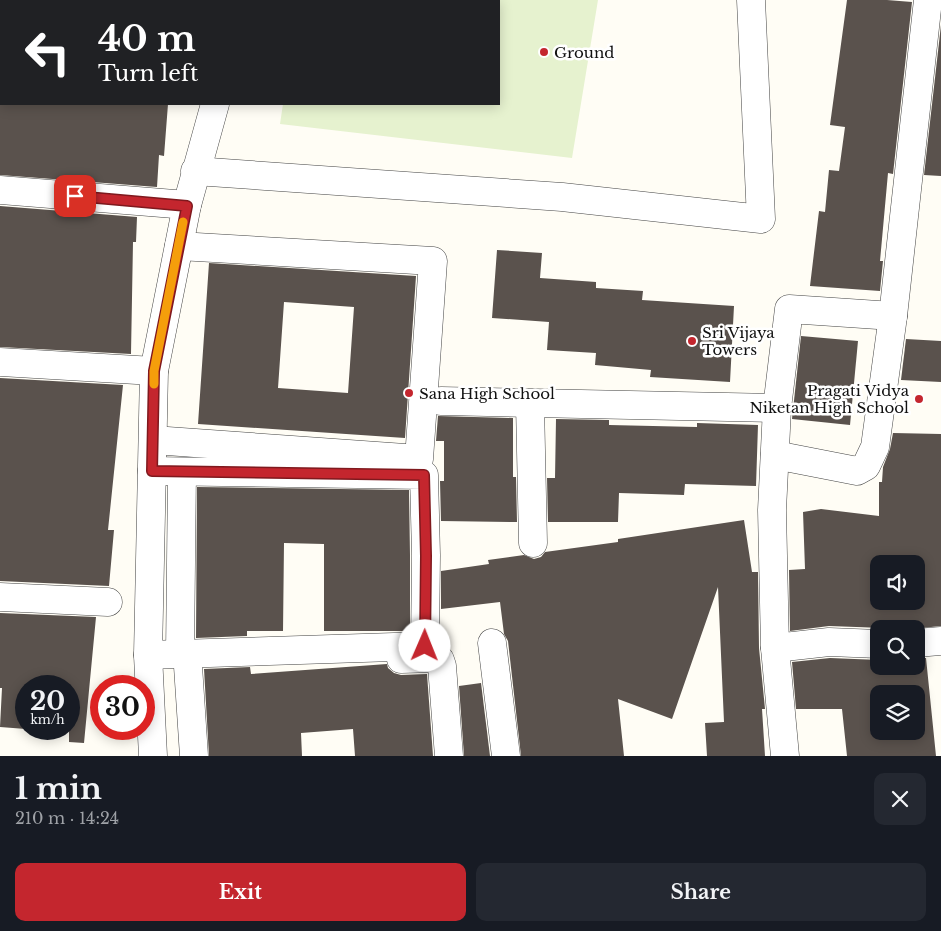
<!DOCTYPE html>
<html lang="en">
<head>
<meta charset="utf-8">
<style>
	body { margin:0; font-family:"Libre Baskerville",serif; background:#242831; color:#f1f3f6; height:100vh; display:flex; flex-direction:column; font-size:19px; white-space:nowrap }
	* { box-sizing:border-box; margin:0 }
	p { font-size:16px; color:#9ea1a6 }
	.icon { flex:none; width:28px; height:28px; fill:none; stroke:currentColor; stroke-width:2; stroke-linecap:round; stroke-linejoin:round }
	.map { position:relative; height:756px; overflow:hidden }
	.sheet { display:flex; flex-direction:column; background:#171b24; flex:1 }
	.sheet>* { flex:none }
	.banner { position:absolute; left:0px; top:0px; width:500px; height:105px; box-shadow:0 2px 12px #0003; background:#202124; color:#fff; overflow:hidden }
	.buttons { position:absolute; left:870px; top:555px; display:grid; gap:10px }
	.buttons a { display:grid; place-items:center; width:55px; height:55px; border-radius:10px; background:#171b24; box-shadow:0 2px 12px #0003; font-size:25px }
	.speed { position:absolute; left:15px; top:675px; display:flex; gap:10px; font-size:25px; font-weight:700; text-align:center }
	.speed>* { display:grid; place-content:center; width:65px; height:65px; border-radius:50%; background:#171b24; box-shadow:0 2px 12px #0003; line-height:1 }
	.speed small { font-size:12px; font-weight:400 }
	.speed .limit { border:8px solid #d22; background:#fff; color:#111 }
	.pin { position:absolute; display:grid; place-items:center; width:42px; height:42px; color:#fff; margin:-21px; border-radius:10px; box-shadow:0 2px 8px #0006 }
	.me { position:absolute; width:55px; margin:-28px; rotate:1deg; stroke-linejoin:round; filter:drop-shadow(0 0 4px #0008) }
	.turn { display:flex; align-items:center; gap:18px; height:105px; padding:0 15px; font-size:22px }
	.turn .icon { width:65px; height:65px; stroke-width:2.5 }
	.turn b { display:block; font-size:35px; line-height:42px }
	.round { display:grid; place-items:center; flex:none; width:52px; height:52px; border-radius:10px; background:#242831 }
	.headline { display:flex; align-items:center; justify-content:space-between; height:85px; padding:0 15px }
	h1 { font-size:30px; font-weight:800; line-height:38px }
	.cta { display:flex; gap:10px; margin-top:auto; padding:10px 15px }
	.cta a { flex:1; height:58px; border-radius:10px; background:#c4262e; color:#fff; font-size:20px; font-weight:800; line-height:58px; text-align:center }
	.cta a+a { background:#242831; color:#f1f3f6 }
	.map>svg:first-child { display:block }
	.pitch { fill:#e6f2cf }
	.building { fill:#5a524d; fill-rule:evenodd }
	.lines { fill:none; stroke-linecap:round; stroke-linejoin:round }
	.minor-casing { stroke:#444; stroke-width:29 }
	.minor { stroke:#fff; stroke-width:28 }
	.route-casing { stroke:#7f191e; stroke-width:12 }
	.route { stroke:#c4262e; stroke-width:9 }
	.slow { stroke:#f59e0b; stroke-width:9 }
	.poi-dot { fill:#c4262e; stroke:#fff; stroke-width:2 }
	.labels { text-anchor:middle; dominant-baseline:central; stroke-width:5; stroke-linejoin:round; paint-order:stroke }
	.poi-label { font-size:15px; fill:#111; stroke:#fff; text-anchor:start }
</style>
</head>
<body>
<div class="map">
<svg width="941" height="756" viewBox="0 0 941 756">
	<rect width="100%" height="100%" fill="#fffdf5"/>
	<path class="pitch" d="M300 0H598L572 158 280 124 283 104H499V1H300Z"/>
	<g class="building">
		<path d="M847 0H887L912 2 893 174 888 173 880 261H883L880 291 810 286 819 211 825 212 829 170 839 171 845 127 830 125Z"/>
		<path d="M941 25V176L924 175Z"/>
		<path d="M0 104H168L164 156 159 155 157 187 0 175Z"/>
		<path d="M0 206 137 217 136 242H133L131 354 0 347Z"/>
		<path d="M497 250 542 253 540 278 596 282V288L643 291 642 300 734 306 730 382 650 377 651 370 595 365 596 353 547 350 549 322 492 318Z"/>
		<path d="M209 263 416 276 405 438 198 424ZM284 302 354 307 348 393 278 388Z"/>
		<path d="M801 336 858 341 850 425 792 419Z"/>
		<path d="M906 339 941 341V382L901 380Z"/>
		<path d="M0 378 123 385 108 530H114L109 586 0 581Z"/>
		<path d="M438 416 513 418V477H516L517 522 441 521 440 481H444V441H436Z"/>
		<path d="M556 419 609 420V425L697 427V423L758 425 756 486 685 484 684 495 619 493 618 522H548L547 478H555Z"/>
		<path d="M893 433 941 434V626L911 629 829 626 790 631 789 570 805 569 803 512 821 509 879 516V482H882L883 467 890 449ZM879 564H916V601H879Z"/>
		<path d="M197 487 409 490 410 555V631H324V544L284 543 283 631H247V636L196 638Z"/>
		<path d="M744 520 752 572H758L759 648 765 709H762L765 756H707L705 723 724 722 718 587 672 719 618 699 624 756H521L508 641 504 634 500 602 441 609V571L489 564 488 560 524 555 534 559 541 557 545 552 618 542V539Z"/>
		<path d="M0 613 96 617 84 743 69 742V686H26V729L0 727 2 688H0Z"/>
		<path d="M830 658 879 660V666H916V658H926L936 756H847L842 709H796L792 662ZM879 694H916V731H879Z"/>
		<path d="M387 664 388 668 394 673 401 675 427 674 433 756H355L353 729 301 733 302 756H209L204 669 250 667 251 674Z"/>
		<path d="M481 683 490 756H464L459 686Z"/>
	</g>
	<g class="lines">
		<defs>
			<g id="minor">
				<path d="M241 1V0"/>
				<path d="M0 32H1"/>
				<path d="M195 171 562 197 761 219 751 0"/>
				<path d="M0 190 187 205"/>
				<path d="M0 362 154 371"/>
				<path d="M441 401 777 408"/>
				<path d="M530 404 533 543"/>
				<path d="M153 440 419 459 433 261 179 246"/>
				<path d="M775 455 857 471 866 466 875 447 893 316 928 0"/>
				<path d="M0 597 108 602"/>
				<path d="M492 643 506 756"/>
				<path d="M916 643 941 641"/>
				<path d="M775 648 829 642 879 644"/>
				<path d="M180 654 182 472"/>
				<path d="M148 655 425 646 426 555 424 475 152 471"/>
				<path d="M401 659 435 658 440 660 442 666 449 756"/>
				<path d="M188 666 194 756"/>
				<path d="M153 756 148 655 154 371 187 205 215 104"/>
				<path d="M785 756 775 648 772 510 777 408 789 309 893 316"/>
			</g>
		</defs>
		<use href="#minor" class="minor-casing"/>
		<use href="#minor" class="minor"/>
	</g>
	<g class="lines">
		<defs>
			<path id="route" d="M75 196 187 206 154 371 152 471 424 475 426 556 425 646"/>
		</defs>
		<use href="#route" class="route-casing"/>
		<use href="#route" class="route"/>
		<path class="slow" d="M154 384V371L183 222"/>
	</g>
	<g class="poi-dot">
		<circle cx="544" cy="52" r="5"/>
		<circle cx="692" cy="341" r="5"/>
		<circle cx="409" cy="393" r="5"/>
		<circle cx="919" cy="399" r="5"/>
	</g>
	<g class="labels">
		<g class="poi-label">
			<text x="554" y="52">Ground</text>
			<text x="702" y="332">Sri Vijaya<tspan x="702" dy="17">Towers</tspan></text>
			<text x="909" y="390" text-anchor="end">Pragati Vidya<tspan x="909" dy="17">Niketan High School</tspan></text>
			<text x="419" y="393">Sana High School</text>
		</g>
	</g>
</svg>
<div class="buttons">
<a><svg class="icon" aria-label="sound" viewBox="0 0 24 24"><path d="M4 9h4l5-4v14l-5-4H4zM17 9q2 3 0 6"/></svg></a>
<a><svg class="icon" aria-label="search" viewBox="0 0 24 24"><circle cx="10" cy="10" r="6"/><path d="M15 15l6 6"/></svg></a>
<a><svg class="icon" aria-label="layers" viewBox="0 0 24 24"><path d="M12 4l9 5-9 5-9-5zM3 14l9 5 9-5"/></svg></a>
</div>
<div class="speed"><div>20<small>km/h</small></div><div class="limit">30</div></div>
<div class="pin" style="left:75px;top:196px;background:#d93025"><svg class="icon" aria-label="arrive" viewBox="0 0 24 24"><path d="M6 21V4h12l-3 4 3 4H6"/></svg></div>
<svg class="me" style="left:425px;top:646px" viewBox="-20 -20 40 40"><circle r="19" fill="#fff"/><path d="M0-13L10 11 0 6-10 11z" fill="#c4262e"/></svg>
<div class="banner">
<div class="turn"><svg class="icon" aria-label="left" viewBox="0 0 24 24"><path d="M17 20v-9H6M10 6l-5 5 5 5"/></svg><div><b>40 m</b>Turn left</div></div>
</div>
</div>
<section class="sheet">
<div class="headline"><div><h1>1 min</h1><p>210 m · 14:24</p></div><a class="round"><svg class="icon" aria-label="close" viewBox="0 0 24 24"><path d="M6 6l12 12M18 6L6 18"/></svg></a></div>
<div class="cta"><a>Exit</a><a>Share</a></div>
</section>
</body>
</html>
